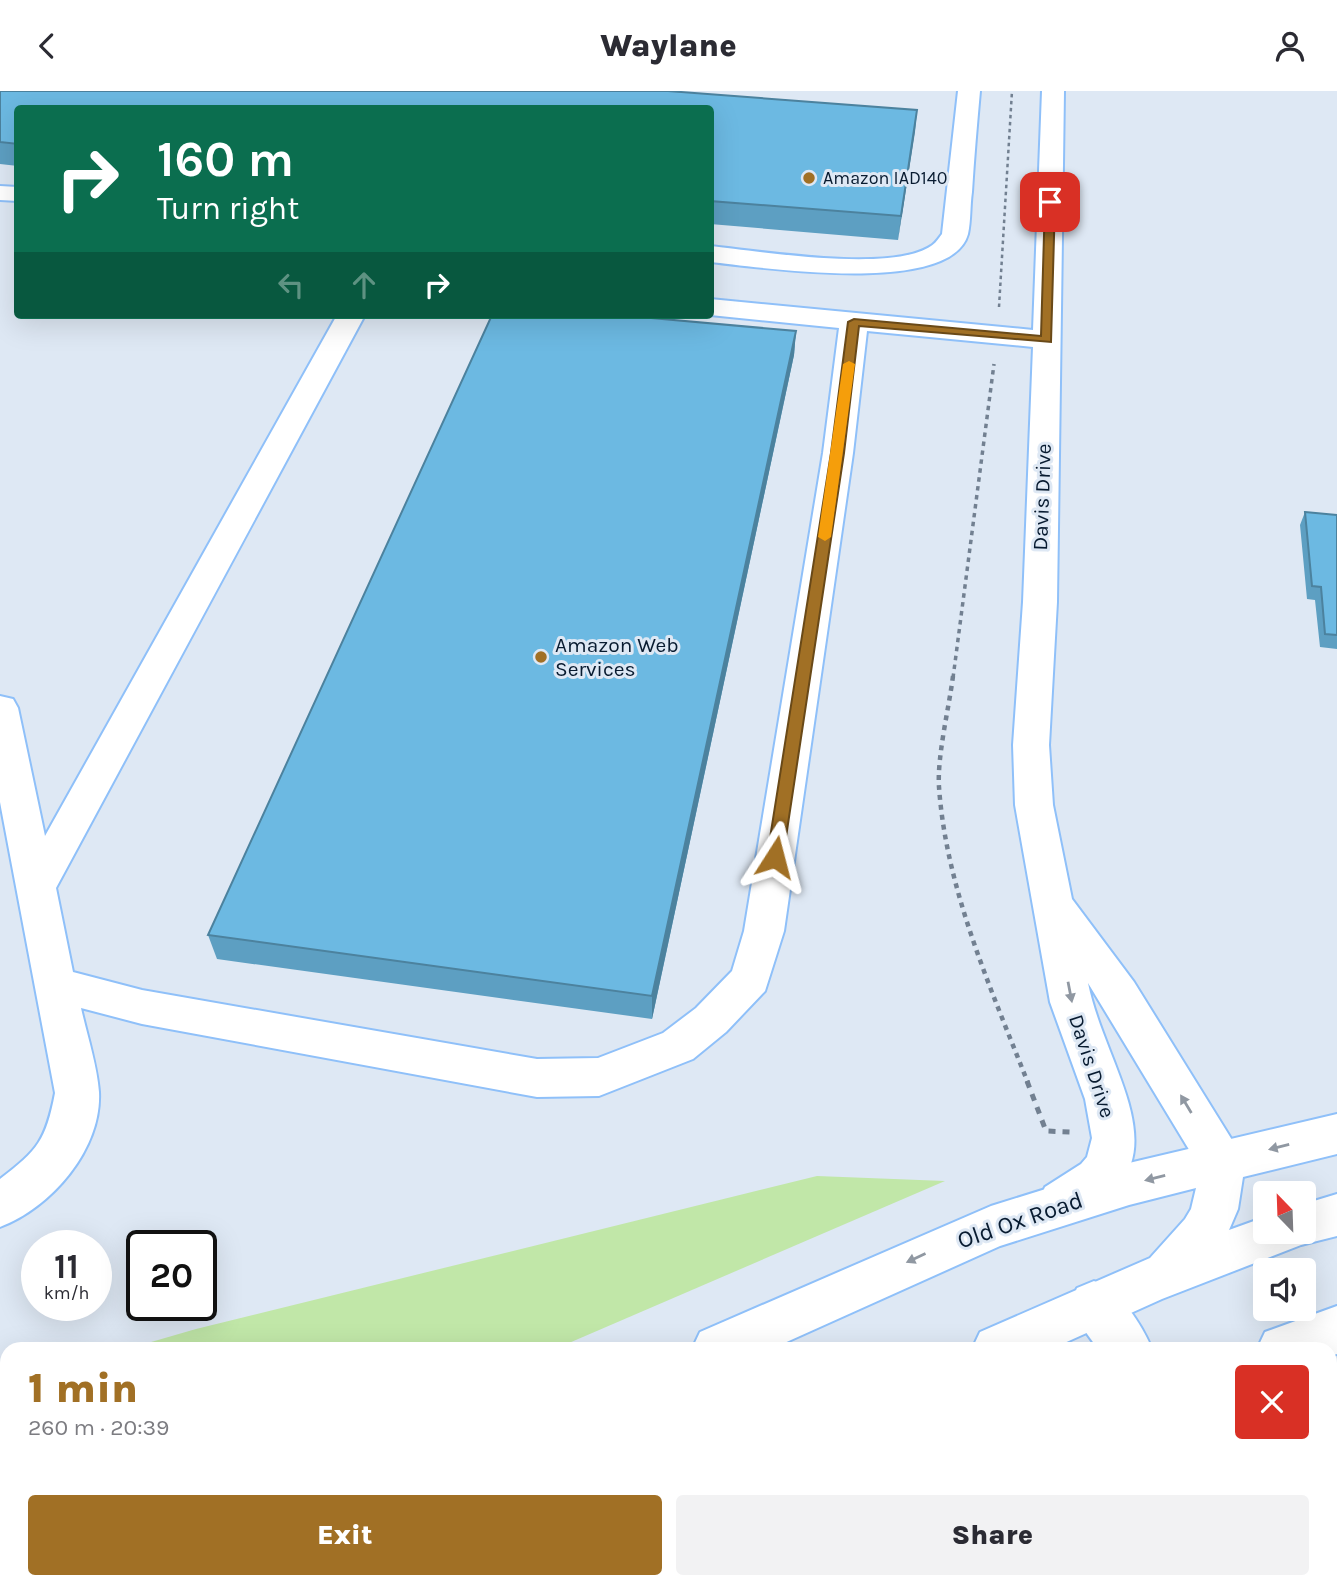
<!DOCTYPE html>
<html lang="en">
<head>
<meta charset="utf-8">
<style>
	body { margin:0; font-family:Karla,sans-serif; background:#f2f2f3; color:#2b2b33; height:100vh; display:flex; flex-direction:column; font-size:26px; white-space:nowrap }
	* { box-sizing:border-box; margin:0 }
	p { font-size:23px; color:#7c7c81 }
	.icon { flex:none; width:38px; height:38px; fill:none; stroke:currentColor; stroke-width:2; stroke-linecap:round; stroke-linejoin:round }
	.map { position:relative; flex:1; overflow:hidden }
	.details { position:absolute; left:0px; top:1251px; width:1337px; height:247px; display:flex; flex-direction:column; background:#fff; border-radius:21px 21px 0 0; box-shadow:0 7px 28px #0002 }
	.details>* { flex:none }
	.banner { position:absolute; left:14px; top:14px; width:700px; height:214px; border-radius:7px; box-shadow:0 7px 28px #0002; background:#0b6e4f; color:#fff; overflow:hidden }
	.needle { width:46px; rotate:337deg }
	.controls { position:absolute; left:1253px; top:1090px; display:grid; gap:14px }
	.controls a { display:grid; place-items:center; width:63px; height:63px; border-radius:7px; background:#fff; box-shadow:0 7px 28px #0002; font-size:35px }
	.speed { position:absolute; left:21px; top:1139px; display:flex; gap:14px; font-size:35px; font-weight:700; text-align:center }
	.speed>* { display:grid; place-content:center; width:91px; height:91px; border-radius:50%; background:#fff; box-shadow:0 7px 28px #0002; line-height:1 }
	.speed small { font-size:18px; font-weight:400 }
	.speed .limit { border:4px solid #111; border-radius:10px; background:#fff; color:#111 }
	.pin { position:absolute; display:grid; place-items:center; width:60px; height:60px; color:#fff; margin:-30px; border-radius:14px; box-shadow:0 4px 10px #0006 }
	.me { position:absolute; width:77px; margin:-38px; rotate:9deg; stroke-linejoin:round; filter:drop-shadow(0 0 5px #0008) }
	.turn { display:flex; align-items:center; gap:24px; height:147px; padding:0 28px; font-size:32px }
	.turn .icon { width:91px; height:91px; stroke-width:2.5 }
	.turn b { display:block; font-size:49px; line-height:60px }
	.lanes { display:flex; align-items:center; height:66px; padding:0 28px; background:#0003; justify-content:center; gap:35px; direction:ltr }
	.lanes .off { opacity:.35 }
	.round { display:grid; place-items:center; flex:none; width:74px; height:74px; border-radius:7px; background:#f2f2f3 }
	.headline { display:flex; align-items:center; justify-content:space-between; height:119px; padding:0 28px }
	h1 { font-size:42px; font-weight:800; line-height:52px; color:#a17025 }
	.cta { display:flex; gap:14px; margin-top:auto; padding:14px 28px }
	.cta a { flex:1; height:80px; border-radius:7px; background:#a17025; color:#fff; font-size:28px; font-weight:800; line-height:80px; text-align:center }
	.cta a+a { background:#f2f2f3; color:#2b2b33 }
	header { display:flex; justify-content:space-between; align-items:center; height:91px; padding:0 28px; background:#fff; font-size:32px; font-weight:800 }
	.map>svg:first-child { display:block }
	.green { fill:#c1e7a8 }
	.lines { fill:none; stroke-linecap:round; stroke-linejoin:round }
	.minor-casing { stroke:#8fc0f9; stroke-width:4 }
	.major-casing { stroke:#8fc0f9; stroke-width:4 }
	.path-far3 { stroke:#728091; stroke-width:2.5; stroke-dasharray:3.5 3.5; stroke-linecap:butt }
	.path-far2 { stroke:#728091; stroke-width:3.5; stroke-dasharray:4.5 4.5; stroke-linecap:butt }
	.path-far1 { stroke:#728091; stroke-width:4.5; stroke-dasharray:5 5; stroke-linecap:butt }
	.path { stroke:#728091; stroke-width:5; stroke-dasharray:7 7; stroke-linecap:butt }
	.minor { fill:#fff; fill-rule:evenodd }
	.major { fill:#fff; fill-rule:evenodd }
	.wall { fill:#5d9fc2 }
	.shaded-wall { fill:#4c829e }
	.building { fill:#6cb9e2; stroke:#4c829e; stroke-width:2 }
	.oneway { fill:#9098a2 }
	.route { fill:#a17025; stroke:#694918; stroke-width:2 }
	.slow { fill:#f59e0b }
	.poi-dot { fill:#a17025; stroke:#dee8f4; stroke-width:2.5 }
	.labels { text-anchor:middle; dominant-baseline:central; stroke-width:6; stroke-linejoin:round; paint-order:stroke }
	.far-poi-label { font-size:18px; fill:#081b30; stroke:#dee8f4; text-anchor:start }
	.street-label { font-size:21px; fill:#081b30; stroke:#dee8f4 }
	.poi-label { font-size:21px; fill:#081b30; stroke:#dee8f4; text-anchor:start }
	.near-street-label { font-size:24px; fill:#081b30; stroke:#dee8f4 }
</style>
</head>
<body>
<header><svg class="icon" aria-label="back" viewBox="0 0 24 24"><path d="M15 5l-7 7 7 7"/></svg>Waylane<svg class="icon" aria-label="person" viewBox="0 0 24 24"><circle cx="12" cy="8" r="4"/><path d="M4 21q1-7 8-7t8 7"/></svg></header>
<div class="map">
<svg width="1337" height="1497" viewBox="0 0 1337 1497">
	<rect width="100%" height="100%" fill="#dee8f4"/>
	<g class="green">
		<path d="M817 1085 945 1090 555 1258H127L196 1238Z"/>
		<path d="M7 1294V1491H45L32 1497H0V1296Z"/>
	</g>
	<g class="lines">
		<defs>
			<g id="minor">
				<path d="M958 0H980C977 34 974 67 972 101 970 114 971 130 968 143 951 206 759 176 710 171V155C759 160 891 182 931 155 935 153 939 147 942 143Z"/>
				<path d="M1042 0H1064L1057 511 1049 654 1053 714 1072 808 1134 891 1237 1057 1244 1071 1237 1085 1221 1091 1205 1085 1088 892C1106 984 1197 1081 1061 1132L1045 1126 1038 1111 1045 1096 1081 1073 1087 1066 1092 1047 1085 1008 1050 911 1015 714 1013 654 1023 511 1033 256 867 240 853 362 784 840 765 900 726 941 693 968 599 1005 537 1006 142 933 81 917C87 944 97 974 99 1001 102 1058 51 1117 0 1136V1088C38 1059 46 1049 55 1002L0 711V605L13 608 18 617 45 745 337 224H365L56 797 73 881 142 899 537 968 598 967 663 942 696 917 732 880 744 840 823 362 839 237 710 224V208L1033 239Z"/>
				<path d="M0 95 18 96V110L0 109Z"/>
				<path d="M1094 1190C1121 1201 1141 1232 1152 1258H1098L1077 1229 1070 1213 1077 1197Z"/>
				<path d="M1337 1215V1263L1330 1265V1258H1257L1265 1241Z"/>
			</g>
			<g id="major">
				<path d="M1337 1023V1063L1243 1086 1238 1118 1229 1139 1265 1126V1141H1304V1113L1337 1103V1145L1301 1154 1162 1208 1051 1258H972L980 1241 1150 1167 1185 1128 1191 1118 1196 1097 1129 1114 1000 1155 771 1258H692L700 1241 991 1115 1129 1072Z"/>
				<path d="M170 1491H236L234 1497H168Z"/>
				<path d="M475 1491H539L537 1497H473Z"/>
			</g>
		</defs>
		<use href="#minor" class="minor-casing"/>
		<use href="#major" class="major-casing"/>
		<path class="path-far3" d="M999 216 1012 0"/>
		<path class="path-far2" d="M953 587 994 273"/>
		<path class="path-far1" d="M953 585C949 617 937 665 939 696 946 798 991 898 1028 992"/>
		<path class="path" d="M1027 990 1046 1040 1071 1041"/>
		<use href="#minor" class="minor"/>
		<use href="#major" class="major"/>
	</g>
	<g class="wall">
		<path d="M0 0H668L917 19 898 149 710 133V18H18V75L0 73Z"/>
		<path d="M796 240 794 264 652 928 217 868 208 844Z"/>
		<path d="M1305 421 1337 424V558L1320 556 1315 509 1307 508 1300 434Z"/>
	</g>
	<g class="shaded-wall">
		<path d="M917 19 915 41 898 149 901 125Z"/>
		<path d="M796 240 794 264 652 928V905Z"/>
	</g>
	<g class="building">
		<path d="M0 0H668L917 19 901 125 710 110V18H18V53L0 51Z"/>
		<path d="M492 224H618L796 240 652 905 208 844Z"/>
		<path d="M1305 421 1337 424V544L1325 543 1321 496 1312 495Z"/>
	</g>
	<defs><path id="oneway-solid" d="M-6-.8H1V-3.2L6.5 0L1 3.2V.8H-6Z" transform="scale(1.75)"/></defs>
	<g class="oneway">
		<use href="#oneway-solid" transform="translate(1070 901) rotate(79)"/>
		<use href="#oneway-solid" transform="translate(1186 1013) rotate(-121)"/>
		<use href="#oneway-solid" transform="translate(1279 1056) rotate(166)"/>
		<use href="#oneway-solid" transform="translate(1155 1087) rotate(166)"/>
		<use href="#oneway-solid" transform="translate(916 1167) rotate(155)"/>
	</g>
	<path class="route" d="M1050 108 1055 111 1051 251 859 235 844 362 783 766 781 770H770L767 766 831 362 848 231 854 228 1041 245 1045 111Z"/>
	<path class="slow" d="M849 270 855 273 831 446 825 450 818 446 843 273Z"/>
	<g class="poi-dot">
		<circle cx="809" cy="87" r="7"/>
		<circle cx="541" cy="566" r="7"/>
	</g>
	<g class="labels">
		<g class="far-poi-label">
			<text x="823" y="87">Amazon IAD140</text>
		</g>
		<g class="street-label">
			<text transform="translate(1042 406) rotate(-88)">Davis Drive</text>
			<text transform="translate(1092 975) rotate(72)">Davis Drive</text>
		</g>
		<g class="poi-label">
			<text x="555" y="554">Amazon Web<tspan x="555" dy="24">Services</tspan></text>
		</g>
		<g class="near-street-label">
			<text transform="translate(1020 1129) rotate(-19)">Old Ox Road</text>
		</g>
	</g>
</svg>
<div class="controls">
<a><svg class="needle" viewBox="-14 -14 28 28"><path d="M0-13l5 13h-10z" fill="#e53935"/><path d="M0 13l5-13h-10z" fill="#7c7c81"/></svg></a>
<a><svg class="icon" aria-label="sound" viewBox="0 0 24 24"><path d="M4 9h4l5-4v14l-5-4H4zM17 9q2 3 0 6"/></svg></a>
</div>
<div class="speed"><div>11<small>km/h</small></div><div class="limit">20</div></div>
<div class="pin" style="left:1050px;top:111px;background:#d93025"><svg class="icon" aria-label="arrive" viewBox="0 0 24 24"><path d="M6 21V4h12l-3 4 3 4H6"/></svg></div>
<svg class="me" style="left:775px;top:766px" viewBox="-20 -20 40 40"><path d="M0-17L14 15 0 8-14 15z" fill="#a17025" stroke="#fff" stroke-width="4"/></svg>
<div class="banner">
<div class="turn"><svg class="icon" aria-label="right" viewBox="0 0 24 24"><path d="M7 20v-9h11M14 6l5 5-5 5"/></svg><div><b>160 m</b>Turn right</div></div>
<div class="lanes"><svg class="icon off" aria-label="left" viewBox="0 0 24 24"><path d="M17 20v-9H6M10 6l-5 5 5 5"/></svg><svg class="icon off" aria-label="ahead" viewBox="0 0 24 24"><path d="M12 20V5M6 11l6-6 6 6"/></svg><svg class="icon" aria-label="right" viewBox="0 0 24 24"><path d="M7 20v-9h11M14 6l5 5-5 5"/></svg></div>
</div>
<section class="details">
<div class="headline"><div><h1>1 min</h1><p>260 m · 20:39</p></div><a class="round" style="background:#d93025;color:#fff"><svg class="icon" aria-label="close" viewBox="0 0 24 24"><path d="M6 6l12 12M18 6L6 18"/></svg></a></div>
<div class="cta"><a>Exit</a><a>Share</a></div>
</section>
</div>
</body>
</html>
